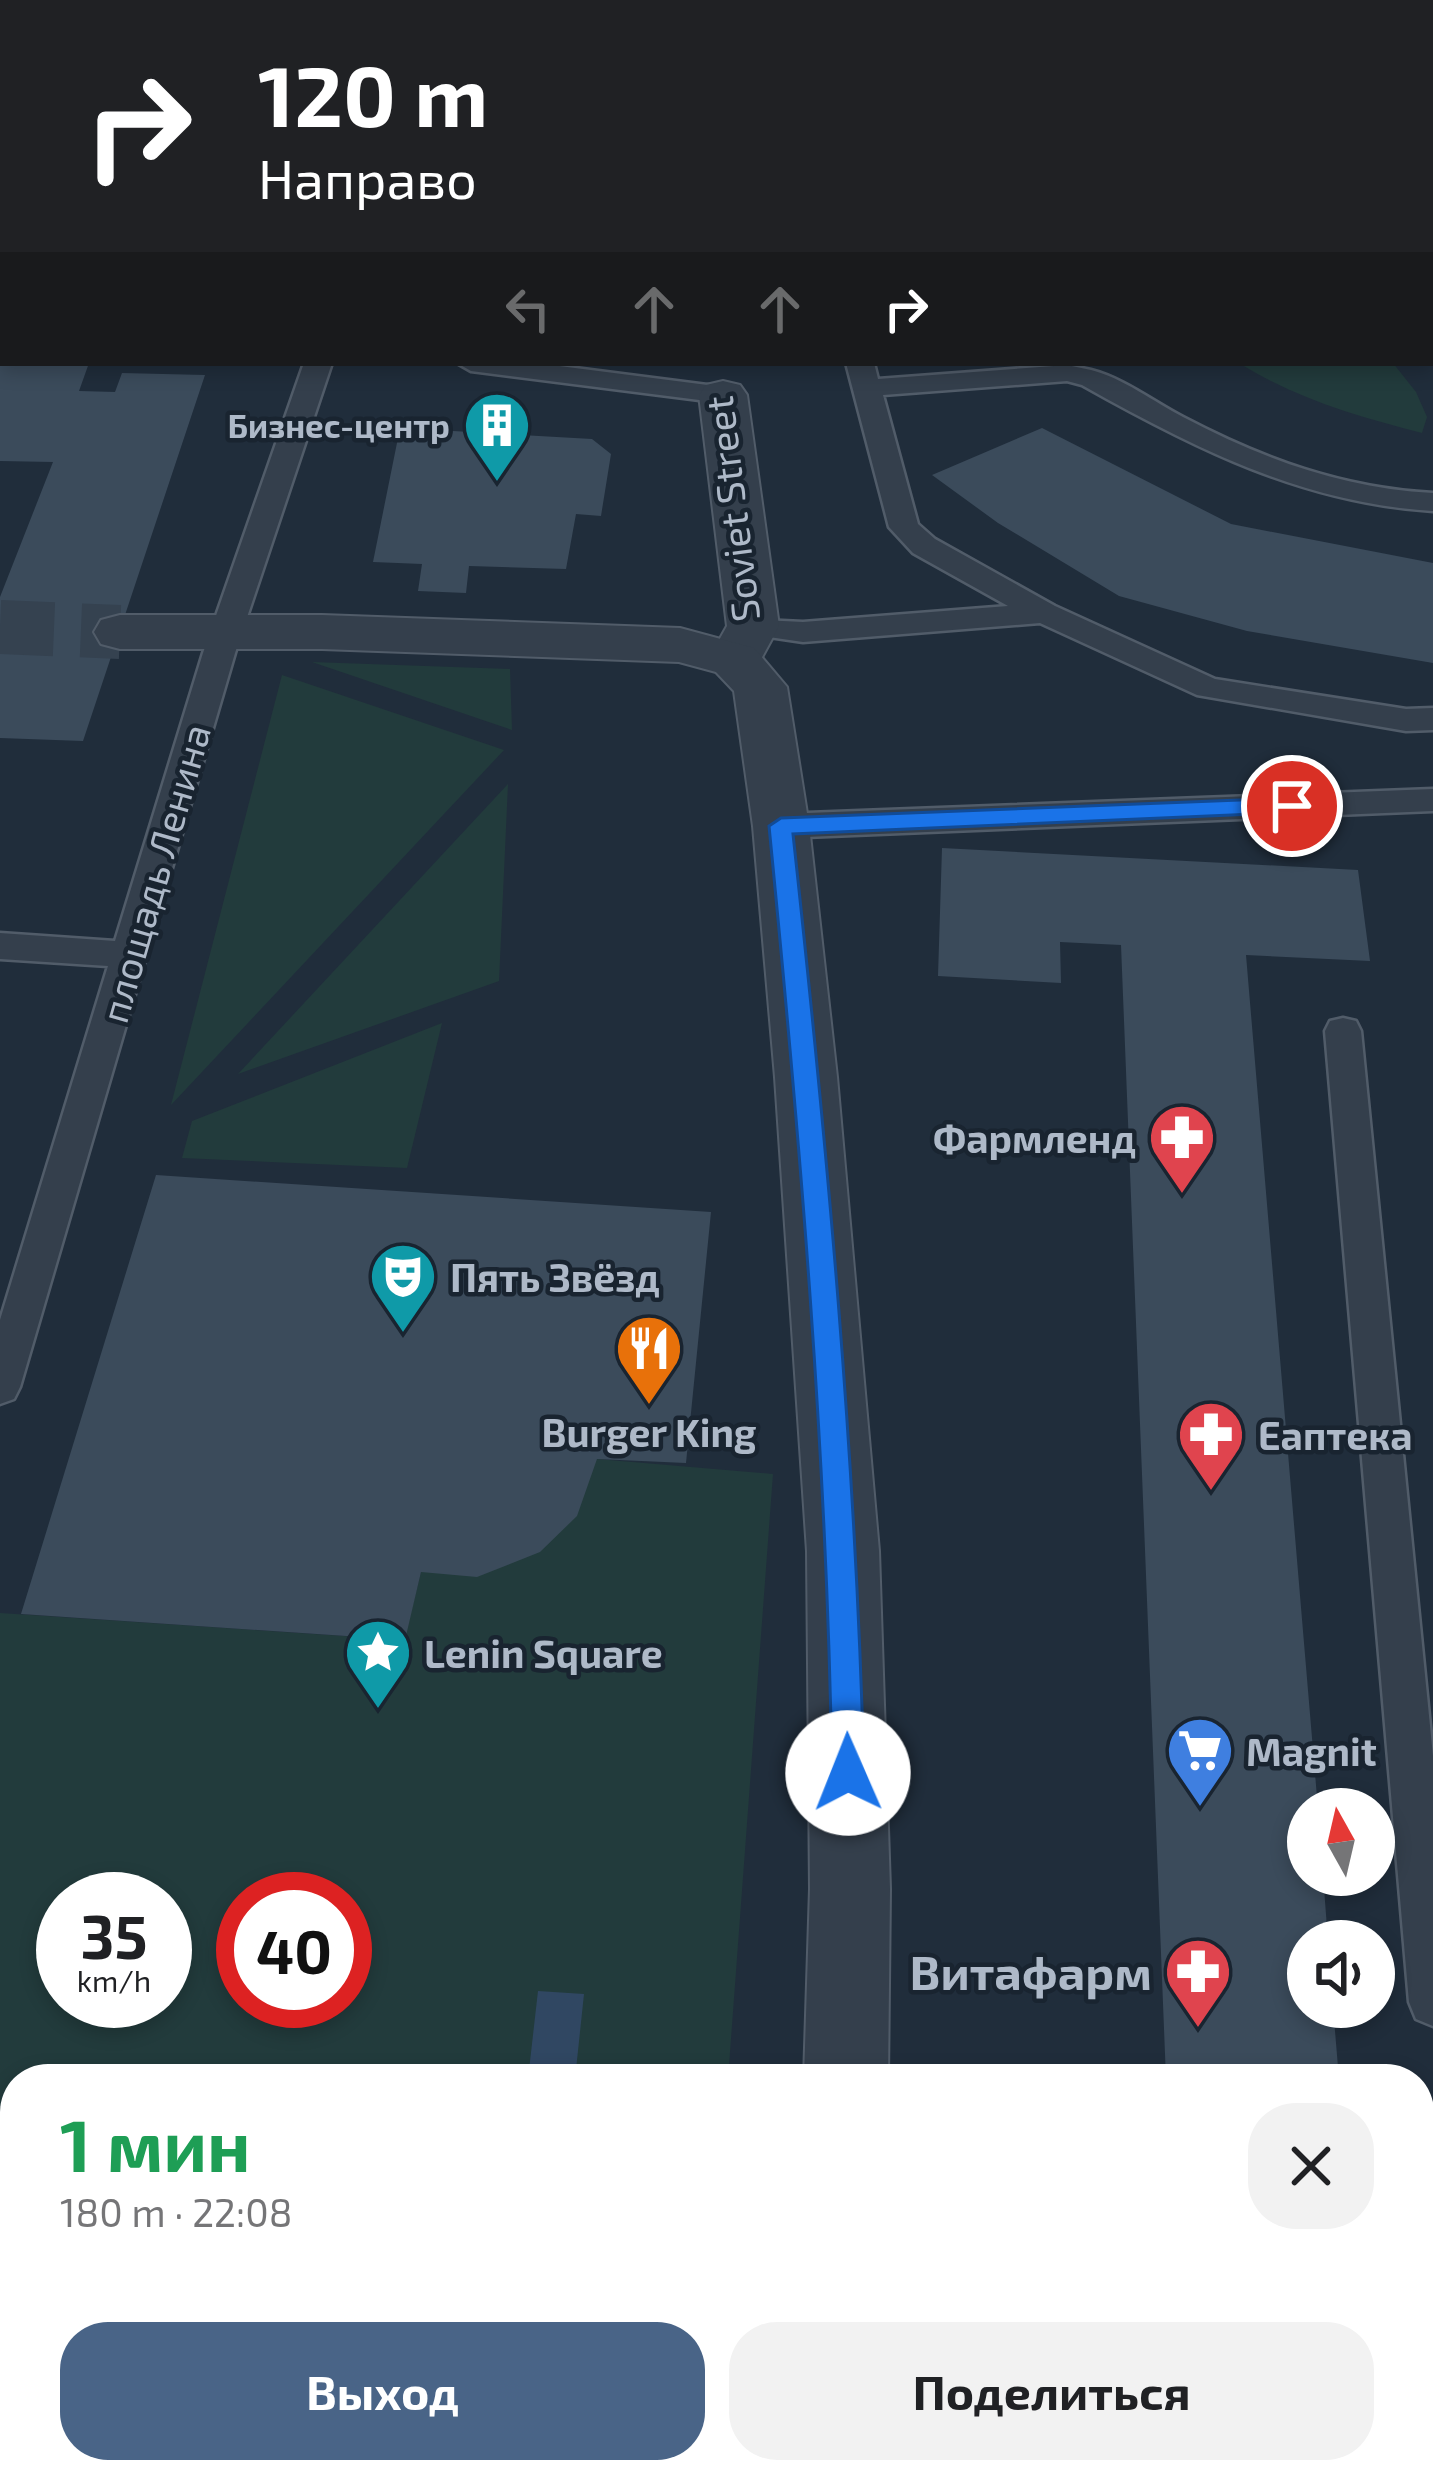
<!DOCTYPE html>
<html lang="ru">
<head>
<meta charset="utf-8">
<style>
	body { margin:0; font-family:"Exo 2",sans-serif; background:#f2f2f2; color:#202124; height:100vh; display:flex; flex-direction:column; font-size:45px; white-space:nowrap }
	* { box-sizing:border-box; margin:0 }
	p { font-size:39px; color:#757577 }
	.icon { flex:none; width:66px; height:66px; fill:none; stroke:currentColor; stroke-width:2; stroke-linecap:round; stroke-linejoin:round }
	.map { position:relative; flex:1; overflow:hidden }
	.sheet { position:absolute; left:0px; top:2064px; width:1434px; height:420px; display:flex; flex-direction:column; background:#fff; border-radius:48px 48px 0 0; box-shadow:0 6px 18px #0003 }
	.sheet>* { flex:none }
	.banner { position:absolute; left:0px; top:0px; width:1434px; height:366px; box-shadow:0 6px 18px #0003; background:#202124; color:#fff; overflow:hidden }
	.needle { width:78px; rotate:352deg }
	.tools { position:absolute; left:1287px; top:1788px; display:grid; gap:24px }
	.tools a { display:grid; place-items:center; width:108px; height:108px; border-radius:50%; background:#fff; box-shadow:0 6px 18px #0003; font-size:60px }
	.speed { position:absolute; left:36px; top:1872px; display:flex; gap:24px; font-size:60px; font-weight:700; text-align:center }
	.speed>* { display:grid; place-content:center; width:156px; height:156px; border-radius:50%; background:#fff; box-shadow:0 6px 18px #0003; line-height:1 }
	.speed small { font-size:30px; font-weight:400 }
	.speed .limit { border:18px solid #d22; background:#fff; color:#111 }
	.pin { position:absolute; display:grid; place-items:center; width:102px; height:102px; color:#fff; margin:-51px; border:6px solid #fff; border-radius:50%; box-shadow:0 3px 12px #0007 }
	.me { position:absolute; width:132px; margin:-66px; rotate:359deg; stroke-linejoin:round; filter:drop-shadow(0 0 9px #0008) }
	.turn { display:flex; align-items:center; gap:42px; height:252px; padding:0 60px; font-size:54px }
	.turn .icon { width:156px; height:156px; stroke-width:2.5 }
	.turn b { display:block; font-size:84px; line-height:102px }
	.lanes { display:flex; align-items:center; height:114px; padding:0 60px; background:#0003; justify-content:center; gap:60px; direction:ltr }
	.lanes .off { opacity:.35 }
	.round { display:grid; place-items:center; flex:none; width:126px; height:126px; border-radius:48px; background:#f2f2f2 }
	.overview { display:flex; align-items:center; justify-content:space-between; height:204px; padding:0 60px }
	h1 { font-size:72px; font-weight:700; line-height:90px; color:#1e9e55 }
	.action { display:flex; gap:24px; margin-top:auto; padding:24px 60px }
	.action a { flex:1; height:138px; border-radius:48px; background:#496487; color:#fff; font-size:48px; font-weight:700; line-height:138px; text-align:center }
	.action a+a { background:#f2f2f2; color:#202124 }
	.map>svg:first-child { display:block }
	.green { fill:#223b3c; fill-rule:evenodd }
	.water { fill:#304762 }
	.building { fill:#3b4b5b }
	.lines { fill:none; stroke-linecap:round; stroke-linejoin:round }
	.tertiary-tunnel { stroke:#354250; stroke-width:54; stroke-dasharray:54 27; stroke-linecap:butt }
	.service-casing { stroke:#515c69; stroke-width:5 }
	.minor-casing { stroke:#515c69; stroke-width:4 }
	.tertiary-casing { stroke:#515c69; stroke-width:4 }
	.service { fill:#343f4c; fill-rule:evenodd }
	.minor { fill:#343f4c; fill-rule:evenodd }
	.tertiary { fill:#343f4c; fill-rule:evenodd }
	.route { fill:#1a73e8; stroke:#114b97; stroke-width:3 }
	.labels { text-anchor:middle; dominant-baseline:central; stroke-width:9; stroke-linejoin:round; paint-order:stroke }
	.far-poi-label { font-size:33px; font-weight:bold; fill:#aeb9c8; stroke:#192430; text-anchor:end }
	.street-label { font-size:39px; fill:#aeb9c8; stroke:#192430 }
	.poi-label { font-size:39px; font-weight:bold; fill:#aeb9c8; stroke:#192430; text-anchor:start }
	.near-poi-label { font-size:48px; font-weight:bold; fill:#aeb9c8; stroke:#192430; text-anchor:end }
</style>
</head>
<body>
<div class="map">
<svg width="1433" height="2484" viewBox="0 0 1433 2484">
	<rect width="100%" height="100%" fill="#202d3b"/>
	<g class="green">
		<path d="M1239 363H1393L1416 392 1427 417 1422 433C1356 416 1297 399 1239 363Z"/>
		<path d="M312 662 510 669 512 730Z"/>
		<path d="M282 675 504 750 171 1105Z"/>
		<path d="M508 784 499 981 238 1074Z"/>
		<path d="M442 1023 407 1168 182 1158 192 1121Z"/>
		<path d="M597 1459 773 1474 728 2079H15V2469H697L696 2484H0V1613L404 1640 421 1572ZM63 1899H165V2001H63ZM243 1899H345V2001H243Z"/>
	</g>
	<g class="water">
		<path d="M183 0H1149L1165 3H194Z"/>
		<path d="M538 1991 584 1994 575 2079H528Z"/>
	</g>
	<g class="building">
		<path d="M0 363H89L79 391 115 392 122 373 205 375 83 741 0 738V597L53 462 0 461Z"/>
		<path d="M400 428 592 439 611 454 601 516 576 514 566 569 469 566 466 593 418 591 422 564 373 562Z"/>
		<path d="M1042 428 1231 524 1433 563V663L1247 631 1119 596 998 523 932 475Z"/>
		<path d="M942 848 1358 870 1370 961 1246 955 1318 1809H1308V1875H1323L1328 1941H1308V2007H1333L1339 2079H1166L1121 945 1060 942 1061 983 938 976Z"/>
		<path d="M156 1175 711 1212 686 1463 597 1459 577 1516 540 1552 477 1577 421 1572 405 1640 21 1614Z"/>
	</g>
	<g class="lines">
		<path class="tertiary-tunnel" d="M0 627 120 632"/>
		<defs>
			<g id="service">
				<path d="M0 211 3 212V228L0 227Z"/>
				<path d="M304 363H332L235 653 20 1387 14 1399 0 1404V1320L108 966 0 959V933L115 941 203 653Z"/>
				<path d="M457 363H536L723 387 737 395 723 403 471 371Z"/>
				<path d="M846 363H874L878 379 1067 365 1091 370C1123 378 1154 402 1183 417 1263 459 1342 488 1433 493V511C1303 503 1194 448 1082 385L1067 381 883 395 918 524 935 539 1055 606 1215 679 1406 709 1433 708V730L1406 731 1197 695 1040 623 803 642 742 633 737 626 742 619 803 622 1008 606 913 553 889 527Z"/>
				<path d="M1433 789V811L781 838 769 834 764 826 769 818 781 814Z"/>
				<path d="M1343 1018 1356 1021 1361 1031 1433 1756V2026L1416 2019 1409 2002 1325 1031 1330 1021Z"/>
			</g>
			<path id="minor" d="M723 381 740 385 747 395 779 626 754 672 735 677 716 672 708 660 727 626 699 395 706 385Z"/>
			<g id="tertiary">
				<path d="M120 615H322L680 628 754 648 787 687 809 826 837 1077 879 1551 890 1889 888 2079H804L810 1889 807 1551 775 1077 753 826 734 691 716 672 679 662 322 649H120L101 644 94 632 101 620Z"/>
				<path d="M783 2469H875V2484H781Z"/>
			</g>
		</defs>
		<use href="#service" class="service-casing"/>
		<use href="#minor" class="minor-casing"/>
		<use href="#tertiary" class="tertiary-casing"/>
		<use href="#service" class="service"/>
		<use href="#minor" class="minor"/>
		<use href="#tertiary" class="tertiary"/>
	</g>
	<path class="route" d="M1292 798 1300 801V812L793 834C827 1146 856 1458 864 1773L859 1783 848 1788 836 1783 832 1773C827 1456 800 1141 769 826L781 818Z"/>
	<defs>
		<symbol id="building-pin" viewBox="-11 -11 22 30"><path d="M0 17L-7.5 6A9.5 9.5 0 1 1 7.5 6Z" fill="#0f9aa8" stroke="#192430"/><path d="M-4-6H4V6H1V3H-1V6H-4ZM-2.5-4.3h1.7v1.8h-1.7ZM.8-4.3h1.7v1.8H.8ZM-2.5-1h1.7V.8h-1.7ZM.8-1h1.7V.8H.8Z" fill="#fff"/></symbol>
		<symbol id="pharmacy-pin" viewBox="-11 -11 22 30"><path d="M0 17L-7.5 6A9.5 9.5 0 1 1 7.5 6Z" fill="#e0444e" stroke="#192430"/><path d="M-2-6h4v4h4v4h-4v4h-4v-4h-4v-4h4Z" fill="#fff"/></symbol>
		<symbol id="theatre-pin" viewBox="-11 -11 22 30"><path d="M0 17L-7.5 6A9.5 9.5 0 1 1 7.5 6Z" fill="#0f9aa8" stroke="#192430"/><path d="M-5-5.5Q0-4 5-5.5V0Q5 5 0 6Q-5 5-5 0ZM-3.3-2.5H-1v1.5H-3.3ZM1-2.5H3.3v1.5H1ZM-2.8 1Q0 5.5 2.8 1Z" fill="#fff"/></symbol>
		<symbol id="restaurant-pin" viewBox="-11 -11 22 30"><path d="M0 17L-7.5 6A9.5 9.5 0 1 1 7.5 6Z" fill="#e8710a" stroke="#192430"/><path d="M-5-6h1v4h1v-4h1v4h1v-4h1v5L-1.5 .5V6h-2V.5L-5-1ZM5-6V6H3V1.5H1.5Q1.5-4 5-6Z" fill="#fff"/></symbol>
		<symbol id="sight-pin" viewBox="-11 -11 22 30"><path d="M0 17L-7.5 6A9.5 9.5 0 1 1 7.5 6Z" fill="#0f9aa8" stroke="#192430"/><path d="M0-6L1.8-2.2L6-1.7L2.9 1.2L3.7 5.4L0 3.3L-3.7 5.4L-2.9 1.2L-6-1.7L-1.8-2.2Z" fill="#fff"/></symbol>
		<symbol id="supermarket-pin" viewBox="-11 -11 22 30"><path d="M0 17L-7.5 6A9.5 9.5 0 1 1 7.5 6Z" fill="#3f7fe0" stroke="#192430"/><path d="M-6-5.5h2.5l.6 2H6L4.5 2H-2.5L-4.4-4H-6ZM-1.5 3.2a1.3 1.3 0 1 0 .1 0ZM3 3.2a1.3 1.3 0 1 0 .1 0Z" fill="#fff"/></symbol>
	</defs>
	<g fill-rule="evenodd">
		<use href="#building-pin" x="459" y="387" width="76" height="104"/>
		<use href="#pharmacy-pin" x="1144" y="1099" width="76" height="104"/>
		<use href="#theatre-pin" x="365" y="1238" width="76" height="104"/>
		<use href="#restaurant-pin" x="611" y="1310" width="76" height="104"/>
		<use href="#pharmacy-pin" x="1173" y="1396" width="76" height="104"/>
		<use href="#sight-pin" x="340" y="1614" width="76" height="104"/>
		<use href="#supermarket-pin" x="1162" y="1712" width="76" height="104"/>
		<use href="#pharmacy-pin" x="1160" y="1933" width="76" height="104"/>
	</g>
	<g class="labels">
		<g class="far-poi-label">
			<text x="450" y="425">Бизнес-центр</text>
		</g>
		<g class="street-label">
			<text transform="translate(731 509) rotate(-97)">Soviet Street</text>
			<text transform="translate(154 873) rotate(-74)">площадь Ленина</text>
		</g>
		<g class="poi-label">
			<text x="1136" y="1137" text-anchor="end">Фармленд</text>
			<text x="450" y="1276">Пять Звёзд</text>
			<text x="649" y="1431" text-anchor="middle">Burger King</text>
			<text x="1258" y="1434">Еаптека</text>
			<text x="424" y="1652">Lenin Square</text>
			<text x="1246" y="1750">Magnit</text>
		</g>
		<g class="near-poi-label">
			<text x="1152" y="1971">Витафарм</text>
		</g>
	</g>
</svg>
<div class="tools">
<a><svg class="needle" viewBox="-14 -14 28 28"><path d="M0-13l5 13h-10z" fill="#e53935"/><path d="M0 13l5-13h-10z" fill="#757577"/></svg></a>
<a><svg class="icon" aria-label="sound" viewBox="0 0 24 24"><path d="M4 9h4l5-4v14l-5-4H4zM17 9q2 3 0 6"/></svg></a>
</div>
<div class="speed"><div>35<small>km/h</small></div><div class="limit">40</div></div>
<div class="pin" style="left:1292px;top:806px;background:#d93025"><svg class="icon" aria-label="arrive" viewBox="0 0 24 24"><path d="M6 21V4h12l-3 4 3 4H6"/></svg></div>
<svg class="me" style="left:848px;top:1773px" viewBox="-20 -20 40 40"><circle r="19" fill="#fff"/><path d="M0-13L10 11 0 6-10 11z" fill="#1a73e8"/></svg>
<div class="banner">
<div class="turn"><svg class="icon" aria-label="right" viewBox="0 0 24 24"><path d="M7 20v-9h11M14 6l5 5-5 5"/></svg><div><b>120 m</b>Направо</div></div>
<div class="lanes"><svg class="icon off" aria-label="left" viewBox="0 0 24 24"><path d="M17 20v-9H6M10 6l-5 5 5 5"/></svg><svg class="icon off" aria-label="ahead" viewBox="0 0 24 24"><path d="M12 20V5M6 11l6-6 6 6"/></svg><svg class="icon off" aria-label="ahead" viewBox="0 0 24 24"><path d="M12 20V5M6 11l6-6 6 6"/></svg><svg class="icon" aria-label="right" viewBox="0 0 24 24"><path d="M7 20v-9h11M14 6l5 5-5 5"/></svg></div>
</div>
<section class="sheet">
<div class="overview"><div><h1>1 мин</h1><p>180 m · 22:08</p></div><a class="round"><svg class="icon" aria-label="close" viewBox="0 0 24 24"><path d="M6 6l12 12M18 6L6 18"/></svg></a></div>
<div class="action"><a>Выход</a><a>Поделиться</a></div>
</section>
</div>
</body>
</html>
